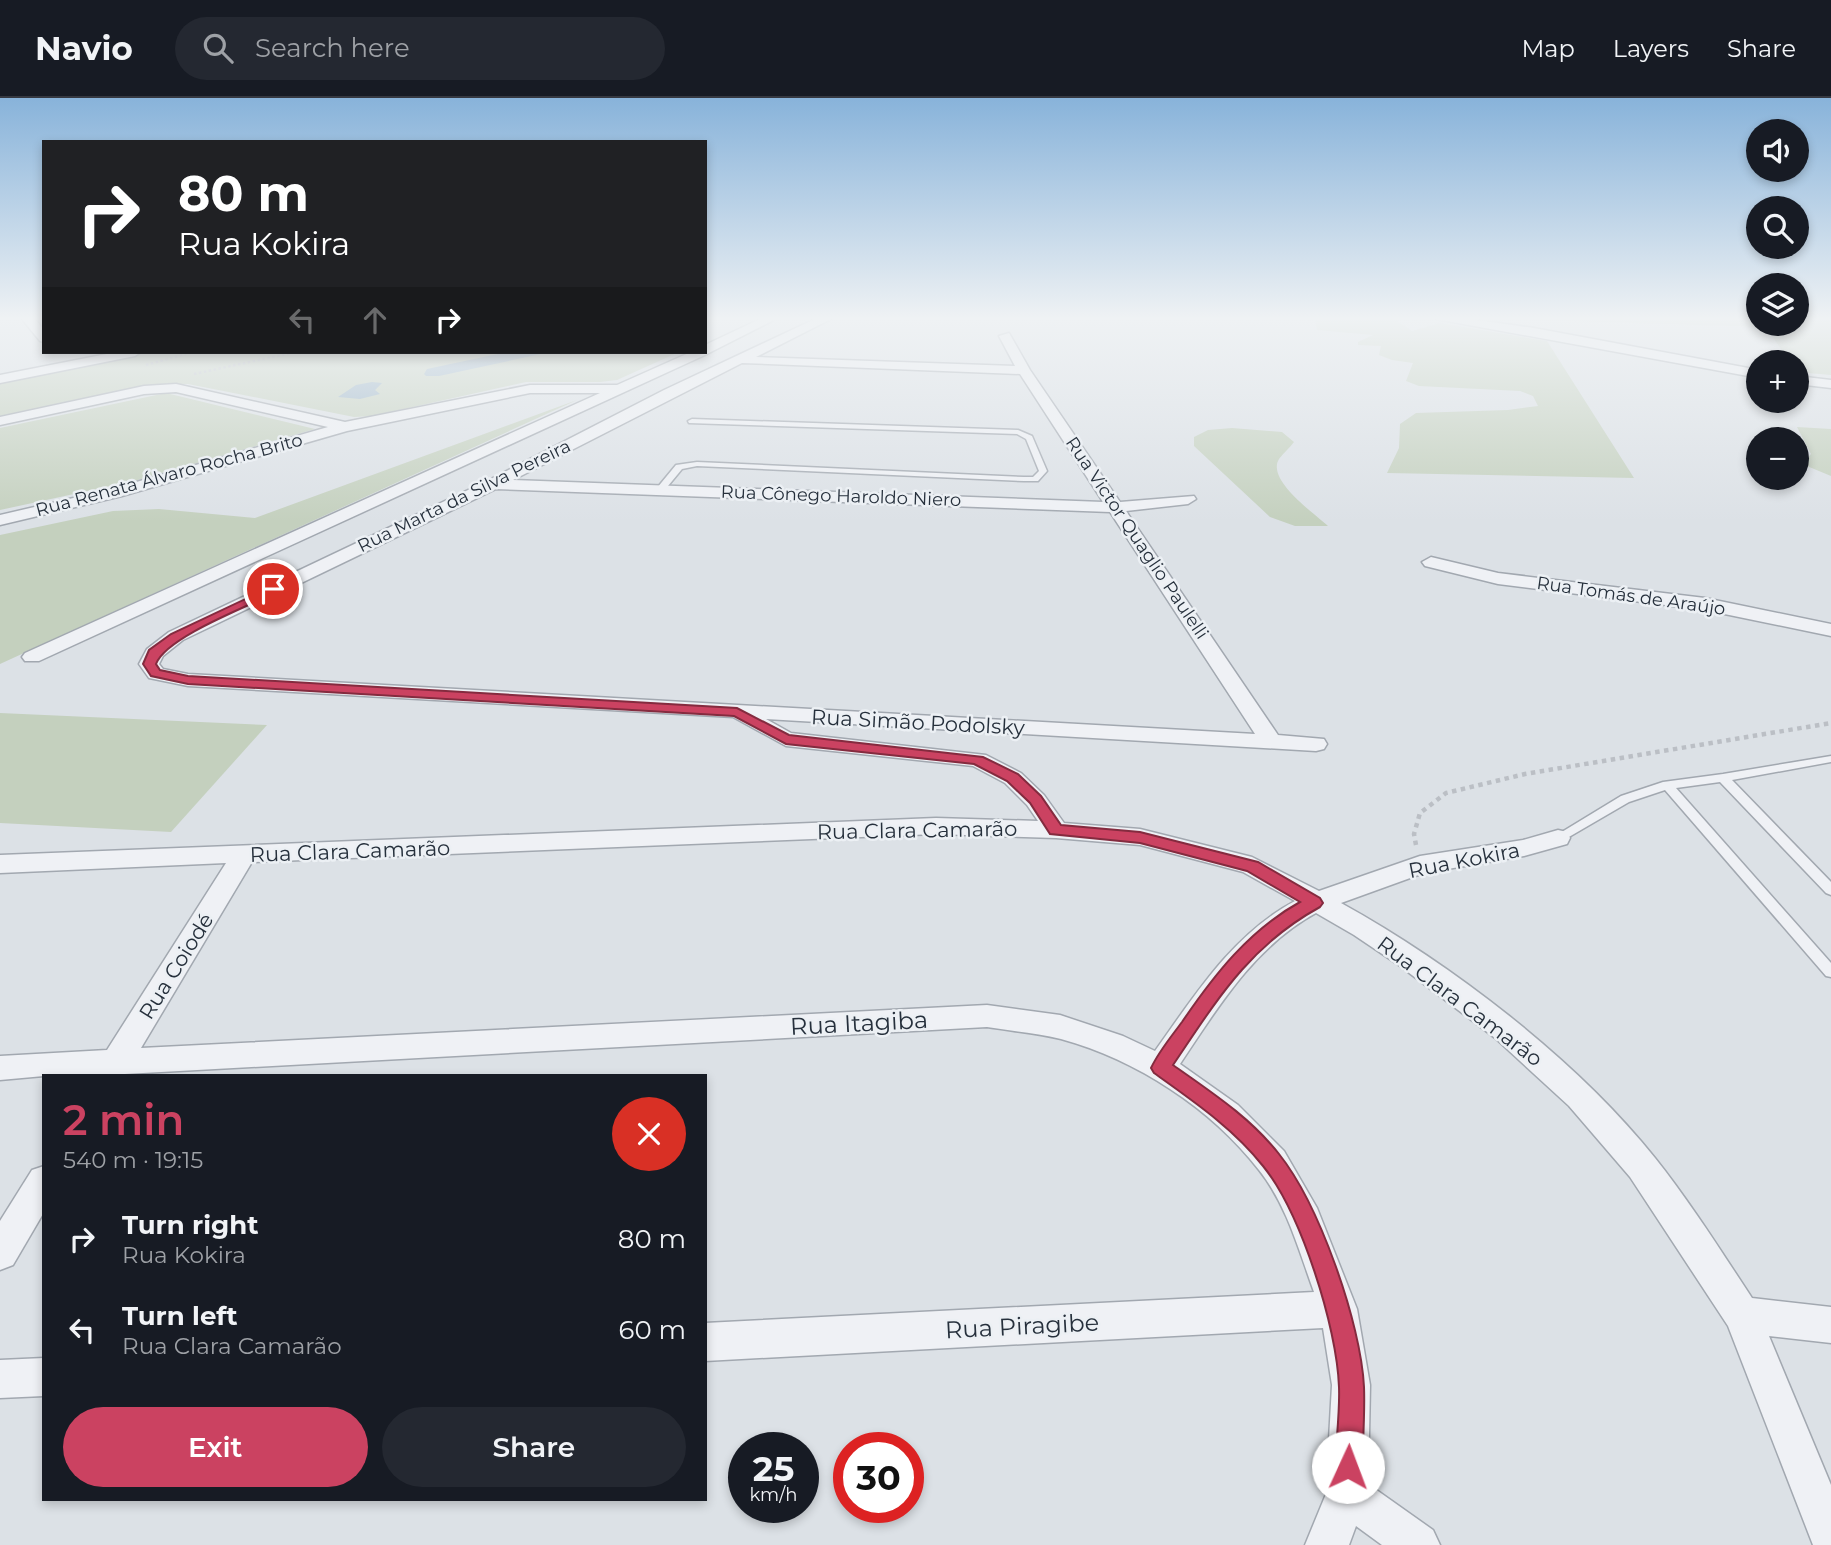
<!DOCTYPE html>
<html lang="en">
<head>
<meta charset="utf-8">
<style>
	body { margin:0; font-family:Montserrat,sans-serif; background:#242831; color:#f1f3f6; height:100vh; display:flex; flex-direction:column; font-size:26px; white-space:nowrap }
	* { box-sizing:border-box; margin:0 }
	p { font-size:23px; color:#9ea1a6 }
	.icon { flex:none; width:38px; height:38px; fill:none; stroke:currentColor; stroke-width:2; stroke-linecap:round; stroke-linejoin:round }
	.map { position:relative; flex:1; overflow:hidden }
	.drawer { position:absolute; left:42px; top:976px; width:665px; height:427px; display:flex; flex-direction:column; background:#171b24; border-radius:0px; box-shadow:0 4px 10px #0003 }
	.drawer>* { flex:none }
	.top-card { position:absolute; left:42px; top:42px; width:665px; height:214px; border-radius:0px; box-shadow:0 4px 10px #0003; background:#202124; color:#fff; overflow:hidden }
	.fabs { position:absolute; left:1746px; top:21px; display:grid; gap:14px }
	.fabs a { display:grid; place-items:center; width:63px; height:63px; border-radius:50%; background:#171b24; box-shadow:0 4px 10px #0003; font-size:35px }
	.speed { position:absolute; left:728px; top:1334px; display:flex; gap:14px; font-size:35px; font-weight:700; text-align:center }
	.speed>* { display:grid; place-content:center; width:91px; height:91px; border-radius:50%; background:#171b24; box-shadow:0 4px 10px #0003; line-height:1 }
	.speed small { font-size:18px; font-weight:400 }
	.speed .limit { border:10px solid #d22; background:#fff; color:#111 }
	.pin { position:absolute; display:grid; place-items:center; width:60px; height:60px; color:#fff; margin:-30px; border:4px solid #fff; border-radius:50%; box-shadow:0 2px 7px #0007 }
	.me { position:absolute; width:77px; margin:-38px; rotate:2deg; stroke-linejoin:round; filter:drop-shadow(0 0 5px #0008) }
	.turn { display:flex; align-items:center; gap:24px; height:147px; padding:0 21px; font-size:32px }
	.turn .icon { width:91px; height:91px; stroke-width:2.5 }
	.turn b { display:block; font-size:49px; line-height:60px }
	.lanes { display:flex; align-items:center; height:66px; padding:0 21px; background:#0003; justify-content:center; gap:35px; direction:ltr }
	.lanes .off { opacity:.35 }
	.round { display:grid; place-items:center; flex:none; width:74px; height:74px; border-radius:37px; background:#242831 }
	.head { display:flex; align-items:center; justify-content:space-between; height:119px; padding:0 21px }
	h1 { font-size:42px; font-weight:600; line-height:52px; color:#cb4261 }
	.button { display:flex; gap:14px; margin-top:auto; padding:14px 21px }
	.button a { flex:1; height:80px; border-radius:42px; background:#cb4261; color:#fff; font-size:28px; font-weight:600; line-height:80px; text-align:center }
	.button a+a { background:#242831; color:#f1f3f6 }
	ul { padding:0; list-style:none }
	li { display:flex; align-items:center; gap:21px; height:91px; padding:0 21px }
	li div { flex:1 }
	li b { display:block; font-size:26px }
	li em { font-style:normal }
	header { display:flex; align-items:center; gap:42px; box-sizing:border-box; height:98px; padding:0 35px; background:#171b24; border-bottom:2px solid #363941 }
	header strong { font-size:33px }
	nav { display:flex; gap:38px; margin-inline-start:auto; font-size:24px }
	.search { width:490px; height:63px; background:#242831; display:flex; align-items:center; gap:18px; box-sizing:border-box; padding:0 24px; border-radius:38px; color:#9ea1a6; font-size:26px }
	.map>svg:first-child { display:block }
	.green { fill:#c4d0be }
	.water { fill:#98b2c6 }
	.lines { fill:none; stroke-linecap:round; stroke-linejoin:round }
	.service-casing { stroke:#a2a8b0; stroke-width:3 }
	.minor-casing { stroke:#a2a8b0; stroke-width:3 }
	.path-far1 { stroke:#bbbfc5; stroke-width:2.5; stroke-dasharray:2.5 2.5; stroke-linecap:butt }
	.path { stroke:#bbbfc5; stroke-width:4.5; stroke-dasharray:4.5 4.5; stroke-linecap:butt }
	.service { fill:#eff1f5; fill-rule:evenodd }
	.minor { fill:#eff1f5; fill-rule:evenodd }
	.route { fill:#cb4261; stroke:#842b3f; stroke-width:2 }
	.labels { text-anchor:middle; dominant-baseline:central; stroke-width:5; stroke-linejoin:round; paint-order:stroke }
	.far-street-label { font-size:18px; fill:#26303c; stroke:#ecf0f4 }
	.street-label { font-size:21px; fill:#26303c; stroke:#ecf0f4 }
	.near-street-label { font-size:24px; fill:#26303c; stroke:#ecf0f4 }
</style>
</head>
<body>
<header>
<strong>Navio</strong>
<div class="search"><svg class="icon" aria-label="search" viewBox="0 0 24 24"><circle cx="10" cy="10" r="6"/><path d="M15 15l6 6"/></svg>Search here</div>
<nav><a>Map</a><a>Layers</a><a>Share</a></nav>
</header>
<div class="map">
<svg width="1831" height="1447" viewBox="0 0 1831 1447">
	<rect width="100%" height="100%" fill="#dce1e6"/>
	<g class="green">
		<path d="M1315 221H1394L1412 233 1440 225 1547 243 1634 380 1387 375 1399 350 1400 326 1416 315 1508 312 1538 308 1533 298 1520 293 1419 288 1406 283 1413 265 1392 262 1379 257 1381 248 1358 247V244L1373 237 1317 232Z"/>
		<path d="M1499 221H1759V226H1797V221H1831V277L1797 274V264H1790L1766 229Z"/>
		<path d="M149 254H679L617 282 600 284H526L372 318 354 319 188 286H163L0 318V284Z"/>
		<path d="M166 295 315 331 134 383 0 412V330Z"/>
		<path d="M577 302 0 566V437L113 413 159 411 255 420Z"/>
		<path d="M1797 329 1831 331V378L1802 366 1811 356Z"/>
		<path d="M1232 330 1282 334 1294 344C1290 350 1283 355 1279 361 1266 382 1314 415 1328 428H1295L1270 419 1194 348V339L1208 332Z"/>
		<path d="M0 615 267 627 171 734 0 725Z"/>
	</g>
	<g class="water">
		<path d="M507 254H550L439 278H426L424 276 427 271Z"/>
		<path d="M372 284 382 285 375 292 380 296 360 301 338 299 356 287Z"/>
	</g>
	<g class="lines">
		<defs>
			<g id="service">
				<path d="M692 321 1018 332 1032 338 1047 373 1038 383H1024L697 368 682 371 663 394H657V390L676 367 697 364 1024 379H1033L1039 373 1026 341 1017 336 689 325 688 323Z"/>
				<path d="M1831 658V664L1732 682 1831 784V797L1826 795 1720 684 1676 690 1831 865V879L1826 878 1665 692 1629 704 1562 743 1558 744 1552 740 1621 698 1663 684 1723 676Z"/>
			</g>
			<g id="minor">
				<path d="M22 221H35L44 232V244L40 243Z"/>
				<path d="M760 221H776L705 257 39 563H25L22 559 25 555 600 295H530L347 333 122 398 0 427V417L112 391 328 329 176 294 144 296 0 327V319L144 288 176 286 345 324 530 287H617L691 254H705V247Z"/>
				<path d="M815 221H831L756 259 1015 268 999 238 1009 235 1030 272 1120 404 1194 398 1196 401 1188 406 1126 413 1278 637 1324 641 1327 646 1324 651 1316 653 766 621 791 635 986 657 1021 675 1044 697 1064 725 1140 731 1252 759 1319 793 1420 758 1523 742 1558 732 1567 734 1570 740 1567 746 1524 758 1424 775 1341 805C1450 865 1577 962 1655 1060 1690 1104 1721 1153 1752 1200L1831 1209V1245L1769 1238 1831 1387V1447H1813L1728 1228 1630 1079 1569 1008 1495 940 1400 868 1354 837 1316 815C1254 849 1218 909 1180 966L1238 1007 1284 1053 1317 1110 1357 1211 1370 1287 1368 1386 1433 1432 1440 1447H1382L1356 1428 1349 1447H1305L1326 1396 1332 1287 1323 1230 705 1263V1225L1314 1194C1299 1153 1287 1107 1259 1072 1211 1010 1137 962 1061 941 1037 935 1011 933 987 929L125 976 124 978H44L0 982V958L107 952 226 765 0 775V757L936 720 1038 723 1027 707 1005 685 973 668 786 648 733 619 188 588 149 580 139 566 147 551 169 534 487 383 664 292ZM742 265 1020 276 1103 404 513 382ZM496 391 1110 414 1255 636 188 576 163 571 159 566 163 558 183 542ZM936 736 1056 740 1140 747 1243 774 1295 803C1233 836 1195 897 1155 953L1123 938 1060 917 987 907 141 950 252 764Z"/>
				<path d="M1436 221H1470L1534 230 1759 272V280Z"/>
				<path d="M117 254H141L135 258 0 285V277Z"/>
				<path d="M1797 278 1831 282V290L1797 286Z"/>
				<path d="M1431 459 1498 475 1705 500 1831 526V538L1705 512 1498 486 1425 468 1422 464Z"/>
				<path d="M44 1068V1114L13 1167 0 1172V1123L32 1072Z"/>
				<path d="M44 1260V1298L0 1300V1262Z"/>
			</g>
		</defs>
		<use href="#service" class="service-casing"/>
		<use href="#minor" class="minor-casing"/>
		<g class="path-far1">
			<path d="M146 267 193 254"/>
			<path d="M194 276 296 254"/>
		</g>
		<path class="path" d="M1416 747 1414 736 1420 715 1446 695 1525 676 1831 625"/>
		<use href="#service" class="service"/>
		<use href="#minor" class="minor"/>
	</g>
	<linearGradient id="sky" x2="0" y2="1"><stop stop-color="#88b3da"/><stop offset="0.52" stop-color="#eff2f4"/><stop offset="1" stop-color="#eff2f4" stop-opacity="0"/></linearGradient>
	<rect width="1831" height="424" fill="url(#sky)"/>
	<path class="route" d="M273 488 279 491 277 494C249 508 166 539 156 566L160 572 188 578 737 610 789 637 983 659 1018 676 1041 698 1061 727 1140 734 1258 764 1320 800 1323 805 1320 809C1249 848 1217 902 1173 967 1211 994 1250 1019 1279 1056 1319 1106 1361 1225 1364 1289 1365 1315 1363 1342 1362 1369L1358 1378 1348 1382 1339 1378 1335 1369C1336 1342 1340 1315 1339 1289 1337 1229 1301 1115 1263 1068 1233 1030 1193 1003 1154 975L1151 970C1159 953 1171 939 1182 924 1214 877 1249 832 1300 804L1247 773 1140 745 1050 736 1030 705 1007 683 974 666 786 646 734 618 188 586 151 578 143 566 149 552 171 536Z"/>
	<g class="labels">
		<g class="far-street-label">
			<text transform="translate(169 377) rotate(-15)">Rua Renata Álvaro Rocha Brito</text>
			<text transform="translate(464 398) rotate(-26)">Rua Marta da Silva Pereira</text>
			<text transform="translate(841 398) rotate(2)">Rua Cônego Haroldo Niero</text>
			<text transform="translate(1137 440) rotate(56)">Rua Victor Quaglio Paulelli</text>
			<text transform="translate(1631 498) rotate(8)">Rua Tomás de Araújo</text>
		</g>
		<g class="street-label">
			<text transform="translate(918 624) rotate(3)">Rua Simão Podolsky</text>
			<text transform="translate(917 732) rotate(-1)">Rua Clara Camarão</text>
			<text transform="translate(350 753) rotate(-2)">Rua Clara Camarão</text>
			<text transform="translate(1464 762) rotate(-11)">Rua Kokira</text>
			<text transform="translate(176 868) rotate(-58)">Rua Coiodé</text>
			<text transform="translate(1460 903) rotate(37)">Rua Clara Camarão</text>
		</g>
		<g class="near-street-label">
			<text transform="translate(859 925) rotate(-3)">Rua Itagiba</text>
			<text transform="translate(1022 1228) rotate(-3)">Rua Piragibe</text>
		</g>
	</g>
</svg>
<div class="fabs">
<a><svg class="icon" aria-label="sound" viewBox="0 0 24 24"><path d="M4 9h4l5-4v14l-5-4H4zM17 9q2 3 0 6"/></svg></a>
<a><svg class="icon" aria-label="search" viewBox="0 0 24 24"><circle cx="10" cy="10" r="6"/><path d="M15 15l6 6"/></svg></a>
<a><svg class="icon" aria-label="layers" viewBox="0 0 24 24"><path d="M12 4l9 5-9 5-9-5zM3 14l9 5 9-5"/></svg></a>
<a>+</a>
<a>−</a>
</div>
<div class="speed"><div>25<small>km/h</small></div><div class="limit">30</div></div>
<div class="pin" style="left:273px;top:491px;background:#d93025"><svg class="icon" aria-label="arrive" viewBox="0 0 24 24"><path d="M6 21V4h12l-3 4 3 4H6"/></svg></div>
<svg class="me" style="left:1348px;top:1369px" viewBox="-20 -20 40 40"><circle r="19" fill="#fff"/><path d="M0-13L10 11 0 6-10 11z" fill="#cb4261"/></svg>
<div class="top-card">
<div class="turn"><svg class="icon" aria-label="right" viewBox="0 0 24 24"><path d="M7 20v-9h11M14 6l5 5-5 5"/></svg><div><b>80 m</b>Rua Kokira</div></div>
<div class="lanes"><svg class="icon off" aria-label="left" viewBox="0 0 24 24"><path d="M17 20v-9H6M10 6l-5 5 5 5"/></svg><svg class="icon off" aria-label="ahead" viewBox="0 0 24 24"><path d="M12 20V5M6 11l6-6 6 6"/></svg><svg class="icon" aria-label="right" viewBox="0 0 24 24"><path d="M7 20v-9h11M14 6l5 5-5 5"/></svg></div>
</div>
<section class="drawer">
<div class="head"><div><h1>2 min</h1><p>540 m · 19:15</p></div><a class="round" style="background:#d93025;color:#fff"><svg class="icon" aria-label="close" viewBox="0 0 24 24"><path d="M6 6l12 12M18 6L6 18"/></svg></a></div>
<ul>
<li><svg class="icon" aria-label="right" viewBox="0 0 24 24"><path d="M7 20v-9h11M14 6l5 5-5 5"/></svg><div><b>Turn right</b><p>Rua Kokira</p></div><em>80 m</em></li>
<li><svg class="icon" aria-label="left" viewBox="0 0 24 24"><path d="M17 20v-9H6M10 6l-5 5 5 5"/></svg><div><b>Turn left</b><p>Rua Clara Camarão</p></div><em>60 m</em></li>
</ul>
<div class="button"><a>Exit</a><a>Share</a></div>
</section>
</div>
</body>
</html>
